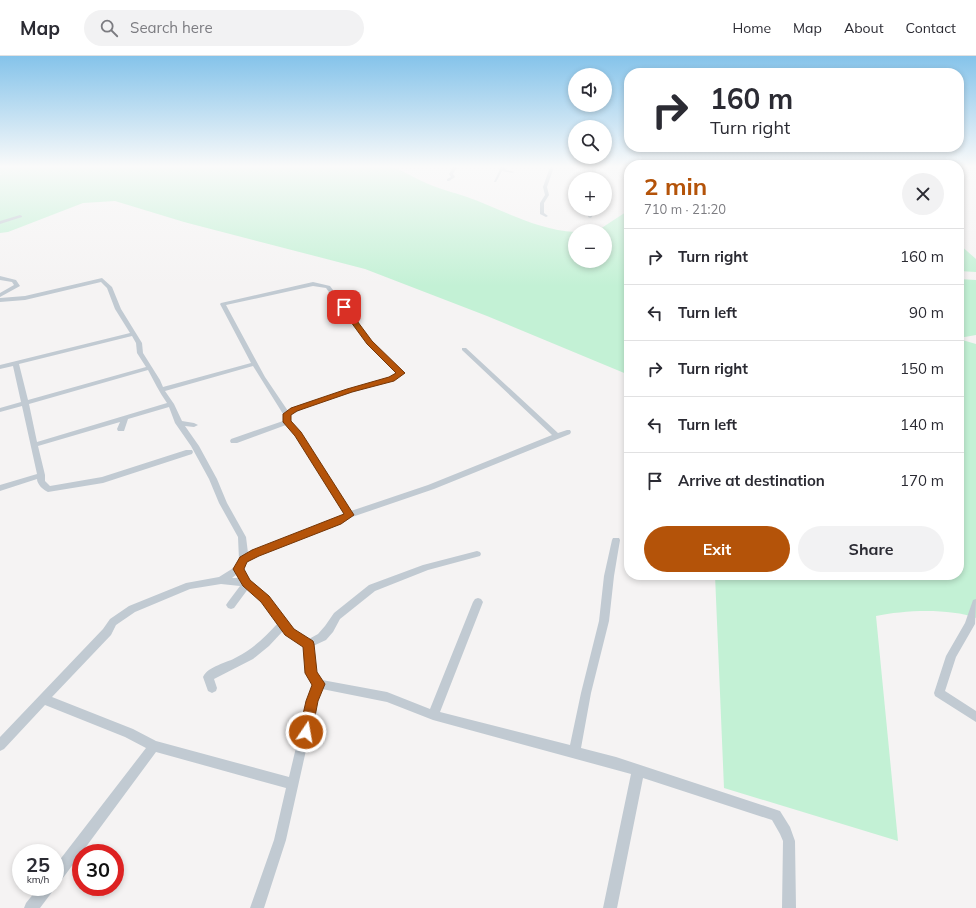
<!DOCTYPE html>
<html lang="en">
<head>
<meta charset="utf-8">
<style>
	body { margin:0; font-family:Mulish,sans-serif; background:#f2f2f3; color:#2b2b33; height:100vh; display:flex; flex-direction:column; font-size:15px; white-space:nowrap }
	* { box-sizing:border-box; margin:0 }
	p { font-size:13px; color:#7c7c81 }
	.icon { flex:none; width:22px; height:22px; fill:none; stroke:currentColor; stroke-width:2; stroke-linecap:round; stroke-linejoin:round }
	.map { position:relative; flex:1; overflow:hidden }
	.panel { position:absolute; left:624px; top:104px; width:340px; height:420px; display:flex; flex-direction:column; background:#fff; border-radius:16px; box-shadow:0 2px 6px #0003 }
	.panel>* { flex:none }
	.hud { position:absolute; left:624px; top:12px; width:340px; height:84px; border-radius:16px; box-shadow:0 2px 6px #0003; background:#fff; color:#2b2b33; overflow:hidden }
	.tools { position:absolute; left:568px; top:12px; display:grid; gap:8px }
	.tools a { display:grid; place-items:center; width:44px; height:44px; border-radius:50%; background:#fff; box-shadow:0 2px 6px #0003; font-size:20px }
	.speed { position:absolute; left:12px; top:788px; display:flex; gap:8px; font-size:20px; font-weight:700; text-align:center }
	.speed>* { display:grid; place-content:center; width:52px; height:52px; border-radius:50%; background:#fff; box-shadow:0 2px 6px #0003; line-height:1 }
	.speed small { font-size:10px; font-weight:400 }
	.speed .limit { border:6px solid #d22; background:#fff; color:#111 }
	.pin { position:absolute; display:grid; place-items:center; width:34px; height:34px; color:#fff; margin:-17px; border-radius:8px; box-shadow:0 2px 6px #0006 }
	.me { position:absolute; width:44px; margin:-22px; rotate:12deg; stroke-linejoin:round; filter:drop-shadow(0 0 3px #0008) }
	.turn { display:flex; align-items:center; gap:14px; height:84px; padding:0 20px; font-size:18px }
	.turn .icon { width:52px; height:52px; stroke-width:2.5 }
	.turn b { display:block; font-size:28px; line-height:34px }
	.round { display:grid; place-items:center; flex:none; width:42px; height:42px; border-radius:21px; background:#f2f2f3 }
	.summary { display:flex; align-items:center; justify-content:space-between; height:68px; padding:0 20px }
	h1 { font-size:24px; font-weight:700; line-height:30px; color:#b45309 }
	.action { display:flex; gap:8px; margin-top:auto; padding:8px 20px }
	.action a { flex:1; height:46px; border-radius:24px; background:#b45309; color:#fff; font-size:16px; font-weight:700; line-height:46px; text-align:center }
	.action a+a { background:#f2f2f3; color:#2b2b33 }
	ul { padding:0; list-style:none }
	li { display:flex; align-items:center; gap:12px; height:56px; padding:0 20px; border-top:1px solid #e1e1e2 }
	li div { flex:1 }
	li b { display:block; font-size:15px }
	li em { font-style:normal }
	header { display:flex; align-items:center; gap:24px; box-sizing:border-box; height:56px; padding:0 20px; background:#fff; border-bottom:1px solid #e1e1e2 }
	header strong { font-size:19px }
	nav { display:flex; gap:22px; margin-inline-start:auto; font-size:14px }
	.search { width:280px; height:36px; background:#f2f2f3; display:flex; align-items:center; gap:10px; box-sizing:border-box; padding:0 14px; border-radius:22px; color:#7c7c81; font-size:15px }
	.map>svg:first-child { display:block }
	.green { fill:#c3f1d5 }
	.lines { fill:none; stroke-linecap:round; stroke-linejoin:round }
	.minor { fill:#c1cad2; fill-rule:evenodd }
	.route { fill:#b45309; stroke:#753606 }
</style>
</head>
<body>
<header>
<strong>Map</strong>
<div class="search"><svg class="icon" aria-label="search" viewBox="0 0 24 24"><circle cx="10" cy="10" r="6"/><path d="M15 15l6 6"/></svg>Search here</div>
<nav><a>Home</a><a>Map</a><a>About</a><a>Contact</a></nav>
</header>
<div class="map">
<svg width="976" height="852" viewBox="0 0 976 852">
	<rect width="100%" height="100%" fill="#f5f3f3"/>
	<g class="green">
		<path d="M0 111H391C403 114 412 121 424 126 438 133 453 136 467 141 503 154 537 174 575 176V205H605V175H597L629 154V319L487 260 365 213 184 166 115 145 83 147 8 176 0 177V119L2 118H0Z"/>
		<path d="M959 188 976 203V216L959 215Z"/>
		<path d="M959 223 976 224V279L959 282Z"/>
		<path d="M959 283 976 288V562C950 552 904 554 876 560L898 785 724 732 715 519H959Z"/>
	</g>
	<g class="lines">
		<g class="minor">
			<path d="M453 111H457L453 118 455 121 449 125H447V123L451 121 449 118Z"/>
			<path d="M501 111H505L504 113 514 116 512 117 502 115 496 126H494Z"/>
			<path d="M550 111H554L547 131 549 139 544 147V157L548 160 546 161 540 158V147L545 139 543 131Z"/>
			<path d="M592 111H596L595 123H591Z"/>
			<path d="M590 153H594L592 161 590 162 588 161Z"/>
			<path d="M20 159 22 160V161L0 168V165Z"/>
			<path d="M0 220 16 224 20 230 0 241V237L14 229 12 226 0 224Z"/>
			<path d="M102 222 112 231 121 253 142 287 143 297 160 324 163 331 251 307 220 248 221 247 313 226 330 230 372 286 404 317 393 324 309 350 291 359V366L302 378 351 455 428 429 552 379 462 294V292H466L558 377 567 374H570L571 376 570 378 434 433 352 461 341 468 259 499 247 506 243 513 250 524 268 540 294 573 309 583 318 578 325 570 334 557 369 529 423 509 477 495 480 496 481 498 480 500 428 514 375 535 340 563 333 576 326 584 313 590 316 616 322 624 387 636 430 653 473 546 475 543 478 542 481 543 483 546 440 656 570 689 581 637 599 565 604 520 612 484 613 482H619L620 484 614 520 609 565 591 637 581 692 616 701 780 755 790 771 795 785 796 852H782L783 785 780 778 772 764 643 722 617 852H603L631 718 433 664 387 646 322 633 317 645 286 784 264 852H250L274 784 286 732 156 696 60 826 55 828V810L146 692 125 681 45 649 4 693 0 695V681L103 573 110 563 129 550 186 527 219 521 235 511 239 504 238 481 219 447 209 423 191 390 175 367 169 351 128 363 124 375H118L117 373 120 366 38 390 45 419V425L50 430 102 421 186 394H192L193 396 192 398 103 427 48 436C43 434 37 428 37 423L0 435V429L37 418 22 350 0 356V352L21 346 13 310 0 313V309L130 277 115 253 107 232 101 226 25 244 0 246V242L25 240ZM313 230 326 232 368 288 397 317 389 322 305 348 288 355 265 321 226 249ZM132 280 136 287 137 297 146 311 28 344 19 308ZM253 310 283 358V365L231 383 230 385 231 387H237L286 369 295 379 344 458 335 464 248 497 246 481 227 447 217 423 199 390 185 370 194 371 198 369 194 367 182 365 174 348 165 335ZM148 314C154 325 159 336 167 347L37 386 29 348ZM237 518 239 522H232ZM221 528 240 530 228 546 226 549 228 552 231 553 234 552 248 533 262 546 278 567C266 580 253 593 237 601 227 607 208 610 203 621L208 635 212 637 216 635 217 632 214 623 253 603 269 590 283 575 286 579 303 590 306 617 313 629 307 645 289 721 156 685 133 673 52 641 111 579 116 569 135 556 190 533Z"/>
			<path d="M976 543 975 568 956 601 945 635 976 655V666L935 640 934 637 946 600 965 567 973 544Z"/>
			<path d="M39 831H54L52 836 40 852H24L26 847Z"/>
		</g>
	</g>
	<linearGradient id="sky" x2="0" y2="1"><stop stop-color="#85c3ea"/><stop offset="0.48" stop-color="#fafafa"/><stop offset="1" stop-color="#fafafa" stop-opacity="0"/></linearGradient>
	<rect width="976" height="230" fill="url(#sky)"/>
	<path class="route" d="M341 250H346L372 285 405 317 394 325 352 336 297 355 291 359V365L301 376 354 459 341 468 259 500 247 506 244 513 250 524 269 540 294 573 313 585 314 588 317 616 325 628 318 645 312 676 310 680 306 682 301 680 299 676 306 645 312 629 305 617 303 591 285 579 261 546 243 530 233 513 240 501 252 494 344 458 295 380 283 366V358L291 352 347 333 389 321 396 317 367 288 340 251Z"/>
</svg>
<div class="tools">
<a><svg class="icon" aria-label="sound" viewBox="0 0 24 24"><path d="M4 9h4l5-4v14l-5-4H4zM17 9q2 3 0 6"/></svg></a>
<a><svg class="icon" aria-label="search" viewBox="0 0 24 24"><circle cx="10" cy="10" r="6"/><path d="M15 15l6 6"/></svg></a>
<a>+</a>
<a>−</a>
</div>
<div class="speed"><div>25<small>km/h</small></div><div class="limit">30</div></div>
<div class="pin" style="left:344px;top:251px;background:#d93025"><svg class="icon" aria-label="arrive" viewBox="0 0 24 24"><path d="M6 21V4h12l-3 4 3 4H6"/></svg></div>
<svg class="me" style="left:306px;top:676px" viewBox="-20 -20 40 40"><circle r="17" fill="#b45309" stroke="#fff" stroke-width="3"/><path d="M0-11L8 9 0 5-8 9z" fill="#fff"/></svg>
<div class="hud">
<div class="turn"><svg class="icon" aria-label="right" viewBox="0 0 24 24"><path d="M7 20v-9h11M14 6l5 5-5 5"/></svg><div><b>160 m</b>Turn right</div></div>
</div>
<section class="panel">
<div class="summary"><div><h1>2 min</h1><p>710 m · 21:20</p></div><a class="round"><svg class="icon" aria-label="close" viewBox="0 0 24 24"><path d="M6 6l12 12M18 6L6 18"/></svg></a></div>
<ul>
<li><svg class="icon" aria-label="right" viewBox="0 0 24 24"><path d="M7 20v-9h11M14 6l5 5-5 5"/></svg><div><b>Turn right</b></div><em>160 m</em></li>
<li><svg class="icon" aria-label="left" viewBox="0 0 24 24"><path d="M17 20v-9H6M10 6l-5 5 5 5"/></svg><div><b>Turn left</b></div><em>90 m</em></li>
<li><svg class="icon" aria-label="right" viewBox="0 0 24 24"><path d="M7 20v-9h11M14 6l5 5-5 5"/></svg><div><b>Turn right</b></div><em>150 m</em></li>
<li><svg class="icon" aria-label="left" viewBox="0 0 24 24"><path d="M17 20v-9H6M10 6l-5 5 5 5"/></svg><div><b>Turn left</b></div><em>140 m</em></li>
<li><svg class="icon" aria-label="arrive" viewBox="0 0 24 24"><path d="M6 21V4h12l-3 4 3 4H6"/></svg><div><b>Arrive at destination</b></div><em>170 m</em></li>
</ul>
<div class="action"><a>Exit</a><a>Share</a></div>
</section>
</div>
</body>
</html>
